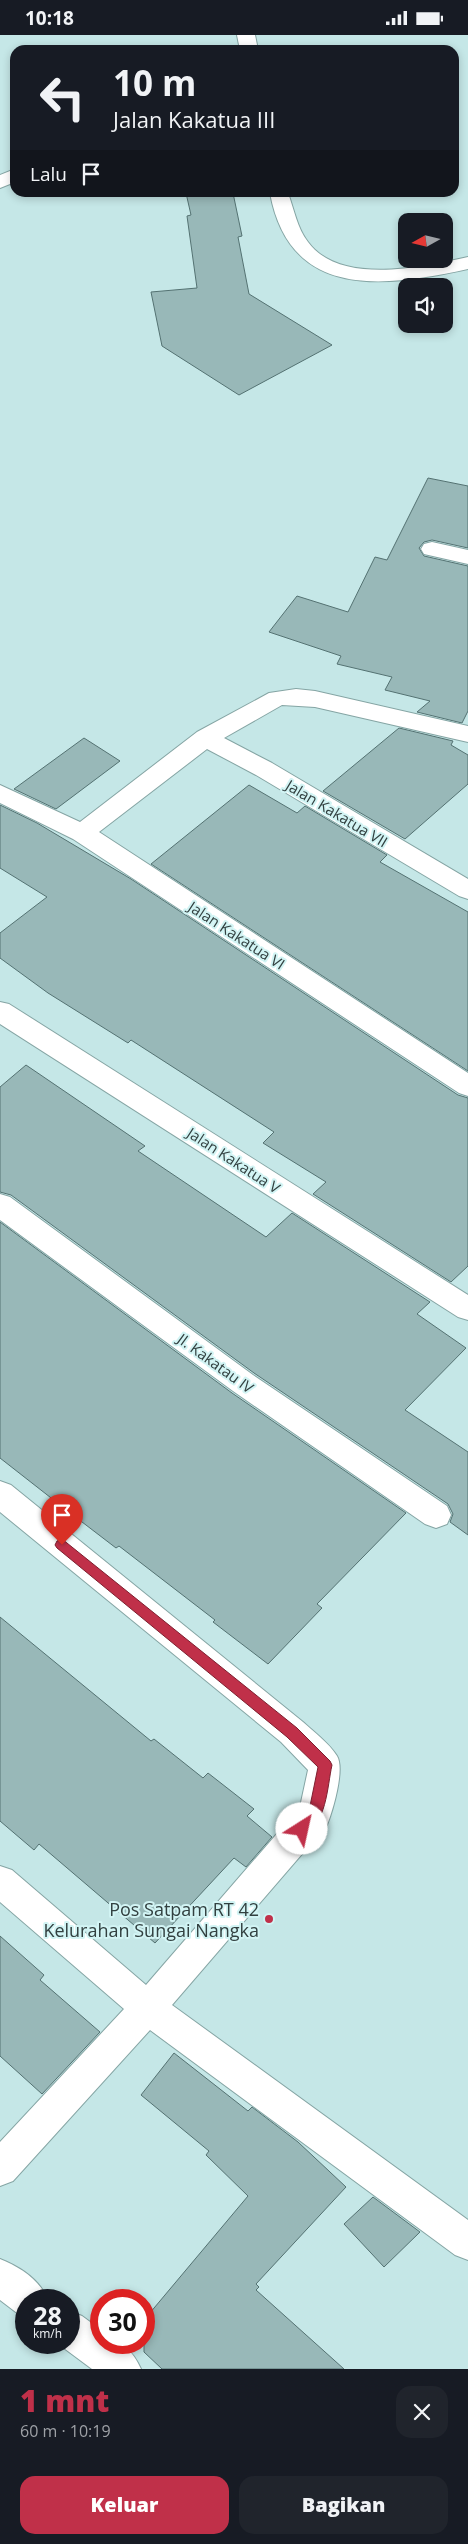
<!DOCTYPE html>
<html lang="id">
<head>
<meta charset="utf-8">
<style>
	body { margin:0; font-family:"Open Sans",sans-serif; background:#20242c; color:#f1f3f6; height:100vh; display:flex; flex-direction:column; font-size:19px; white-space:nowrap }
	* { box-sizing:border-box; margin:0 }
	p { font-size:16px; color:#9ea1a6 }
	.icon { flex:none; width:28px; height:28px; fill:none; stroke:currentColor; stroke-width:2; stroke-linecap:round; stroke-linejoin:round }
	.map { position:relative; height:2334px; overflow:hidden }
	.details { display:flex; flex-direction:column; background:#171b24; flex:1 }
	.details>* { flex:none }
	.guide { position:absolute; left:10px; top:10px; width:449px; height:152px; border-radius:15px; box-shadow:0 2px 8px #0003; background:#171b24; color:#f1f3f6; overflow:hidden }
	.needle { width:32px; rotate:262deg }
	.fabs { position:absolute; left:398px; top:178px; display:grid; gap:10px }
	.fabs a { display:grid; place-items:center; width:55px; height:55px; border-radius:10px; background:#171b24; box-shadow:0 2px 8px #0003; font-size:25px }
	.speed { position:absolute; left:15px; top:2254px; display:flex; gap:10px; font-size:25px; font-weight:700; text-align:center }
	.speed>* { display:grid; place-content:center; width:65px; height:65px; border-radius:50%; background:#171b24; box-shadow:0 2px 8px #0003; line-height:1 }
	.speed small { font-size:12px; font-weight:400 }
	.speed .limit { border:8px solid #d22; background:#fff; color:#111 }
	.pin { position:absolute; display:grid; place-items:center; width:42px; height:42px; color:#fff; margin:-51px -21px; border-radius:50% 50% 50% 0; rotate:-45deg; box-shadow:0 0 5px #0007 }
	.pin .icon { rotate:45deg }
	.me { position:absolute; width:55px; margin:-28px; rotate:35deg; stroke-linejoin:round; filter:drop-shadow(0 0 4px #0008) }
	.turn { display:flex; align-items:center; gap:18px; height:105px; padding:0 20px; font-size:22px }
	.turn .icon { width:65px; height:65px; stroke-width:2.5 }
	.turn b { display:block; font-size:35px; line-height:42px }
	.then { display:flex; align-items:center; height:48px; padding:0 20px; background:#0003; gap:10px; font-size:19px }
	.round { display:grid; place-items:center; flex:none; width:52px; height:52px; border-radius:15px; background:#20242c }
	.headline { display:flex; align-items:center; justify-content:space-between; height:85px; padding:0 20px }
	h1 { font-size:30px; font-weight:800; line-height:38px; color:#c03049 }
	.primary-button { display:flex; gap:10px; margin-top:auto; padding:10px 20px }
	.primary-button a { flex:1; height:58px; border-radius:15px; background:#c03049; color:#fff; font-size:20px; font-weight:800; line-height:58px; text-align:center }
	.primary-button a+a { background:#20242c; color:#f1f3f6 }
	.status { display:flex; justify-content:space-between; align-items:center; height:35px; padding:0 25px; background:#171b24; direction:ltr }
	.status svg { height:14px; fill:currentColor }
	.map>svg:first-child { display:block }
	.building { fill:#98b8b8; stroke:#547272 }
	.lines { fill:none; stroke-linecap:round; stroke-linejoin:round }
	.street-casing { stroke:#85a5a4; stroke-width:2 }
	.street { fill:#fff; fill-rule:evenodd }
	.route { fill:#c03049; stroke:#7d1f2f }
	.poi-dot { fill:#c03049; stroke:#d2f4f4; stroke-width:2 }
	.labels { text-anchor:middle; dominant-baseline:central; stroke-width:4; stroke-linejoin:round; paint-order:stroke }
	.street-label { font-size:15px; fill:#324040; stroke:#d2f4f4 }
	.near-poi-label { font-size:18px; fill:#324040; stroke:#d2f4f4; text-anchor:end }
</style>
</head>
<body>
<div class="status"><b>10:18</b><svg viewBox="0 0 49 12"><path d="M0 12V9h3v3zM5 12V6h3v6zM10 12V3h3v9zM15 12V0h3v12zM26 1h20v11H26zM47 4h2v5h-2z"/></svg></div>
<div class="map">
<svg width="468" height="2334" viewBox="0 0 468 2334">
	<rect width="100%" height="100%" fill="#c5e7e7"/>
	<g class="building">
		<path d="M186 158H233L242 201 238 202 249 259 332 310 239 360 162 311 151 257 197 253 187 181 191 180Z"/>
		<path d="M428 443 468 451V513L432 505 424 507 419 513 424 521 468 531V676L462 688 417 677 430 666 385 655 392 642 337 629 341 621 269 597 297 561 348 577 375 522 387 525Z"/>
		<path d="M399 693 453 706 451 710 468 720V749L405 804 323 756Z"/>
		<path d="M84 703 120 726 56 774 14 754Z"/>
		<path d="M249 750 297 778 305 771 387 820 380 827 468 877V1036L151 829Z"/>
		<path d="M0 770 37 788 131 844 458 1060 468 1063V1231L451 1247 313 1159 326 1147 263 1108 274 1097 131 1005 128 1008 48 958 0 923V898L47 862 0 833Z"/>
		<path d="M26 1030 145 1111 138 1116 266 1202 292 1178 430 1267 417 1279 466 1313 405 1375 468 1417V1500L450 1487 453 1479 448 1469 254 1338 11 1160 0 1157V1052Z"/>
		<path d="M0 1187 232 1358 406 1478 317 1569 322 1573 268 1629 213 1587 215 1585 119 1511 116 1513 69 1477 0 1423Z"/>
		<path d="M0 1582 151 1706 154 1704 203 1743 208 1738 254 1774 247 1781 272 1802 246 1832 234 1823 155 1908 39 1809 34 1815 0 1786Z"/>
		<path d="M0 1901 44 1940 40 1945 100 1997 42 2059 0 2021Z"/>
		<path d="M174 2018 248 2076 252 2072 298 2107 346 2152 256 2249 259 2252 256 2255 344 2334H162L144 2317V2285L248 2161 206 2120 209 2116 141 2060Z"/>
		<path d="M373 2162 420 2197 384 2232 344 2189Z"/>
	</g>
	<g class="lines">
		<defs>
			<g id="street">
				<path d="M237 0H255L258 15H240Z"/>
				<path d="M15 134V147L0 153V140Z"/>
				<path d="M270 158H288C294 174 297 193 308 207 340 251 424 232 468 222V234C385 252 290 266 270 158Z"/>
				<path d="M432 507 468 515V529L424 519 421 514 424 509Z"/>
				<path d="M296 654 315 656 468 691V707L315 672 282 670 224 703 272 728 468 844V864L459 861 256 740 207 714 99 797 468 1038V1061L459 1058 73 804 0 768V750L80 787 197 697 269 658Z"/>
				<path d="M0 967 9 969 468 1260V1285L458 1282 0 989Z"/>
				<path d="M0 1159 10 1162 253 1340 447 1471 451 1480 447 1489 436 1493 425 1489 233 1356 0 1185Z"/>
				<path d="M0 1446 11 1450 303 1687C314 1697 329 1708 337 1721 345 1734 333 1775 327 1790L172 1970 468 2185V2225L455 2220 150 1995 13 2146 0 2151V2107L124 1974 0 1867V1831L12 1835 146 1950 300 1772 308 1735 281 1707 0 1477Z"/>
				<path d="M0 2224C20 2232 40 2245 48 2265H26V2282L17 2278 0 2265Z"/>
				<path d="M69 2276 82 2281 101 2295V2308C123 2308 132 2314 141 2334H92L57 2308H69Z"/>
			</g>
		</defs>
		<use href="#street" class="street-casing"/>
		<use href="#street" class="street"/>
	</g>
	<path class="route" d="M62 1504 297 1693 330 1726 332 1730C327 1752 327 1790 302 1800L297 1798 295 1794 309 1776 318 1732 287 1702 57 1513 55 1510 57 1506Z"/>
	<circle class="poi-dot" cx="269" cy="1884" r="5"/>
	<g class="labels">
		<g class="street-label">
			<text transform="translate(337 778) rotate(31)">Jalan Kakatua VII</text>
			<text transform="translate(237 900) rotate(33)">Jalan Kakatua VI</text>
			<text transform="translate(234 1125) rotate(33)">Jalan Kakatua V</text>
			<text transform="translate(216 1328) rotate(36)">Jl. Kakatau IV</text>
		</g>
		<g class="near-poi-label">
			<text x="259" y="1874">Pos Satpam RT 42<tspan x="259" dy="21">Kelurahan Sungai Nangka</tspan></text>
		</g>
	</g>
</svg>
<div class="fabs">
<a><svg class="needle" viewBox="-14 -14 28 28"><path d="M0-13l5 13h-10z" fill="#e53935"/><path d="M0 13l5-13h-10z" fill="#9ea1a6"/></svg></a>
<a><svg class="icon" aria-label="sound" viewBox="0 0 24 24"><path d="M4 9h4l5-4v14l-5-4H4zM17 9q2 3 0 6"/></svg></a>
</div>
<div class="speed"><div>28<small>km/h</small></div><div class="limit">30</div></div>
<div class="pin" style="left:62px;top:1510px;background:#d93025"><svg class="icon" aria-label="arrive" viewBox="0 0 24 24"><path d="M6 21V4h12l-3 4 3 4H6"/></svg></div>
<svg class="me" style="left:302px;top:1794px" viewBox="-20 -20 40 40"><circle r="19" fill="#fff"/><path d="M0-13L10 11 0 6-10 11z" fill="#c03049"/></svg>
<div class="guide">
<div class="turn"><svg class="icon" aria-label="left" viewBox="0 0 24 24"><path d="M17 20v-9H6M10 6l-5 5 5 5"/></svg><div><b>10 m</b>Jalan Kakatua III</div></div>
<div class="then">Lalu<svg class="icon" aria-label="arrive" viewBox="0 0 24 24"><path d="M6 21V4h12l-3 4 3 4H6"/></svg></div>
</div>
</div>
<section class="details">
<div class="headline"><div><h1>1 mnt</h1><p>60 m · 10:19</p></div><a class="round"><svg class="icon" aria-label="close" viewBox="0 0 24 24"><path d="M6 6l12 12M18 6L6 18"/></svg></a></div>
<div class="primary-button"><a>Keluar</a><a>Bagikan</a></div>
</section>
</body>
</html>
